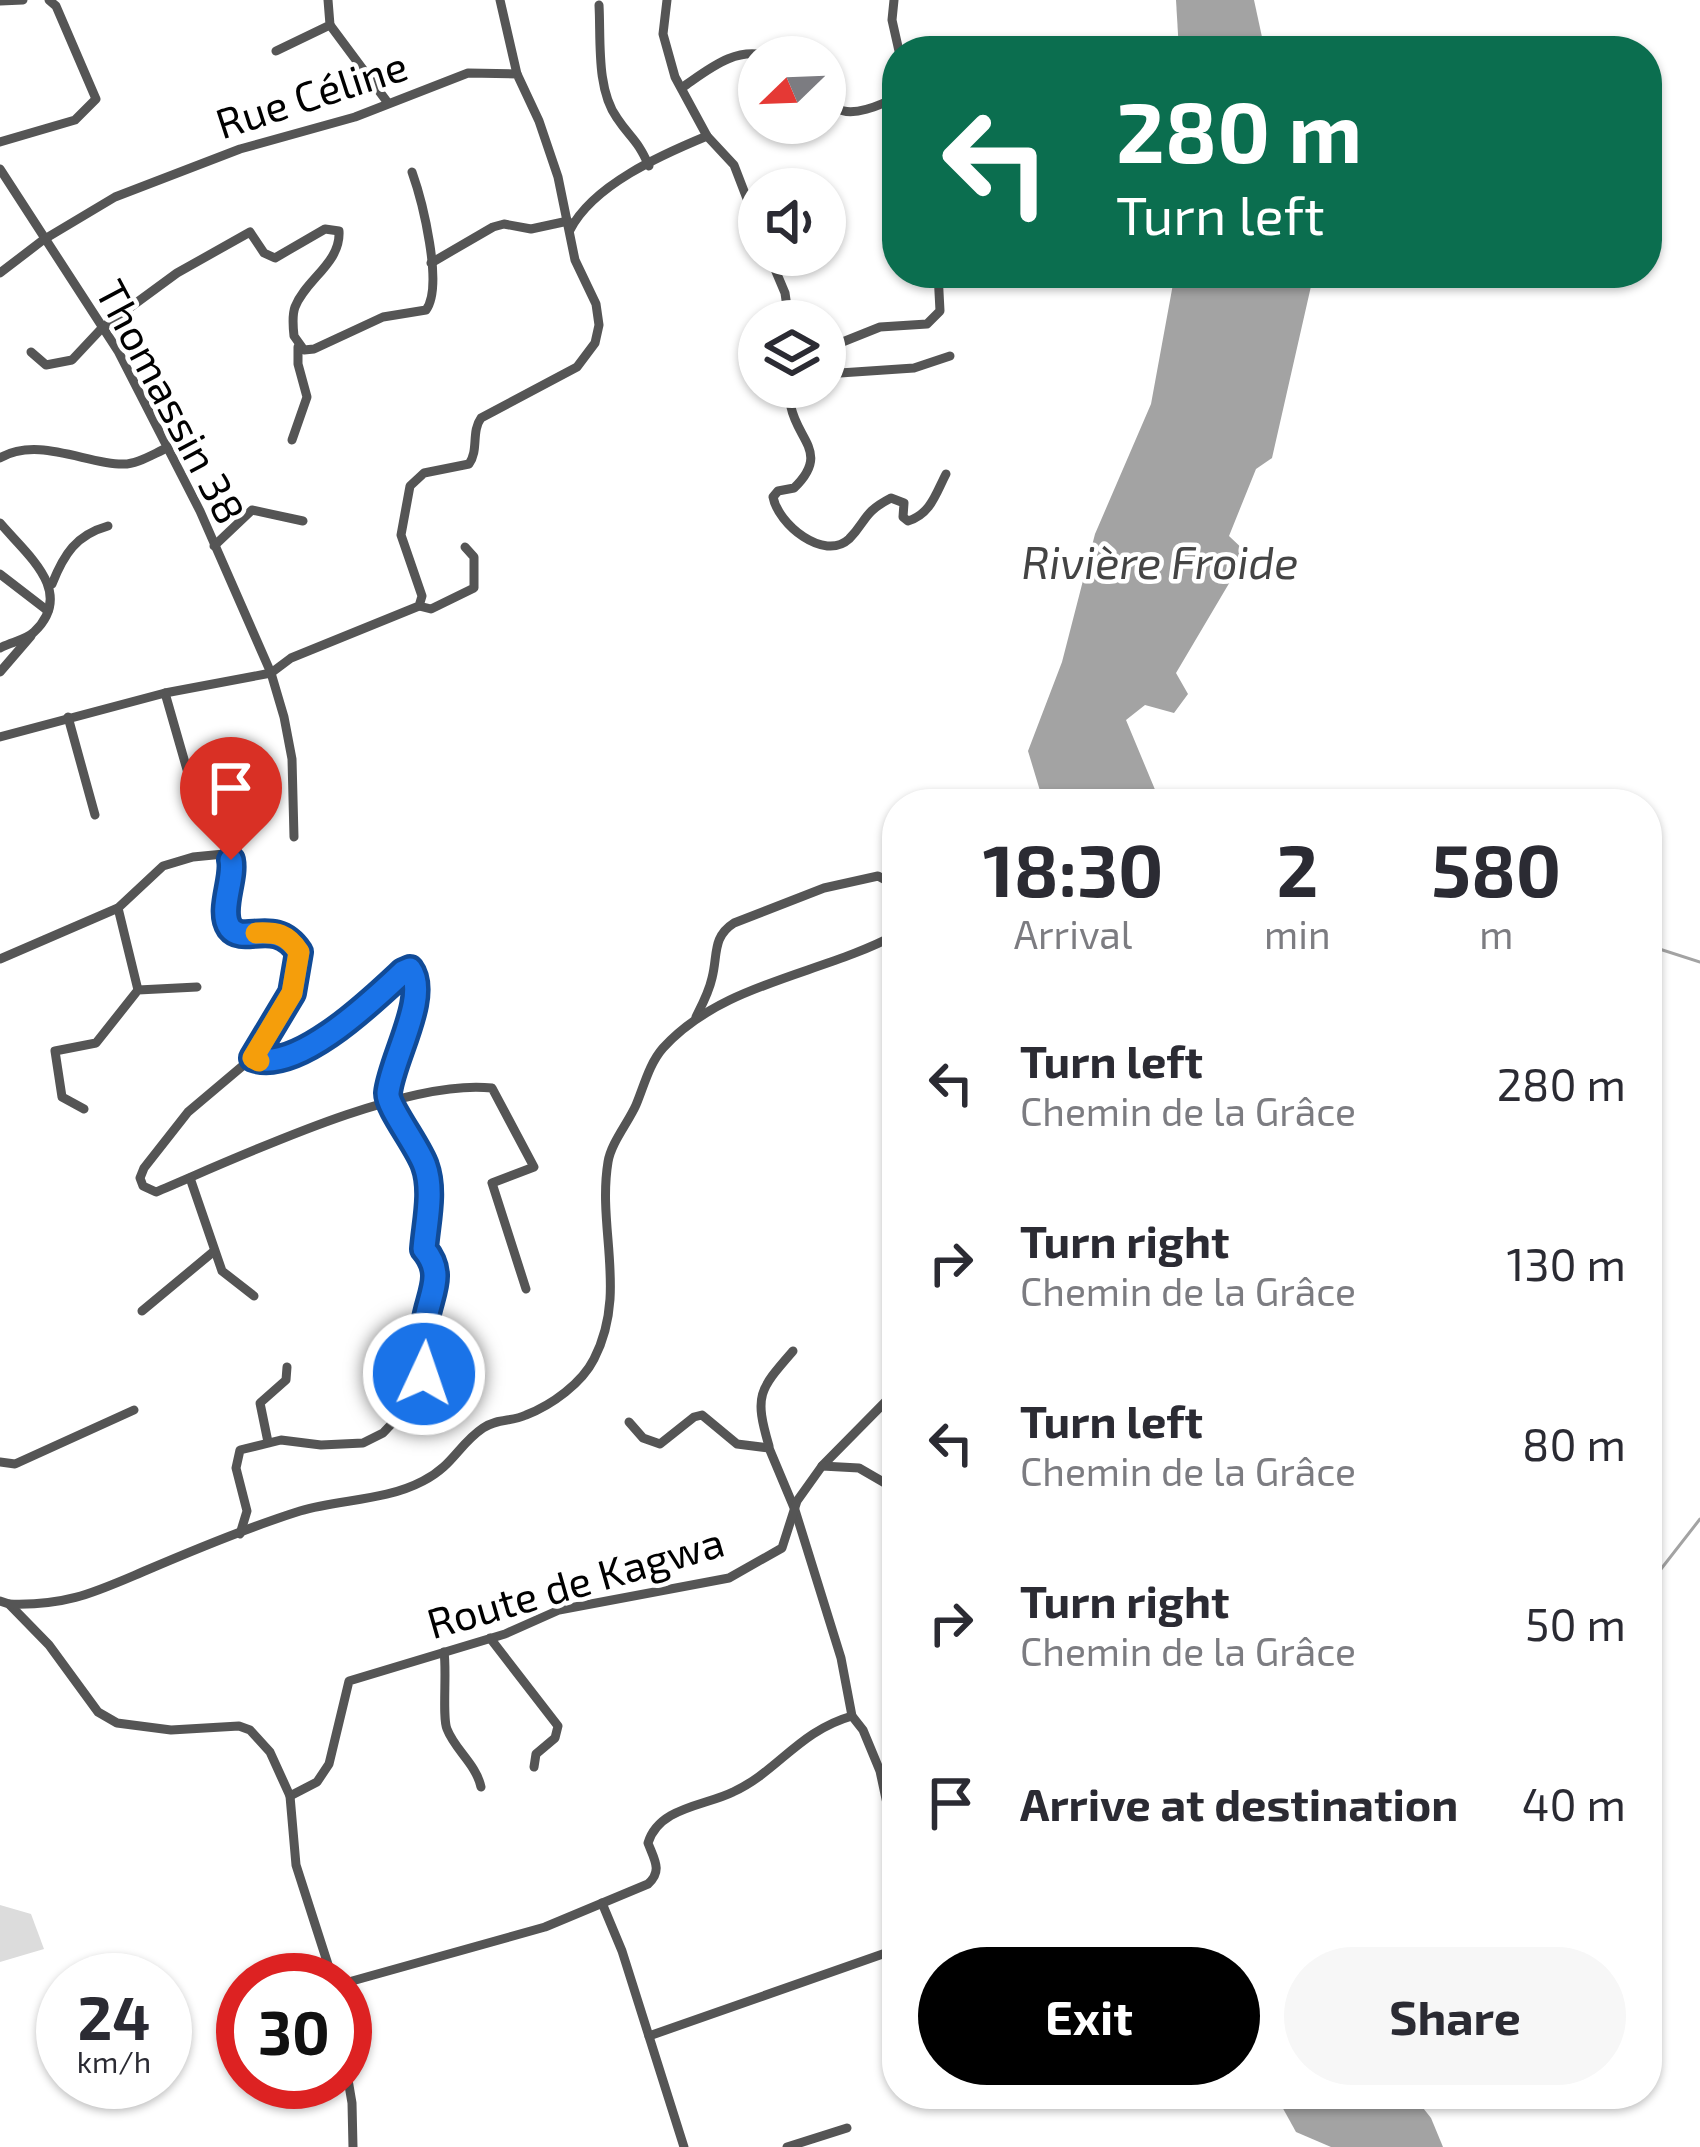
<!DOCTYPE html>
<html lang="en">
<head>
<meta charset="utf-8">
<style>
	body { margin:0; font-family:"Exo 2",sans-serif; background:#f7f7f7; color:#2b2b33; height:100vh; display:flex; flex-direction:column; font-size:45px; white-space:nowrap }
	* { box-sizing:border-box; margin:0 }
	p { font-size:39px; color:#7c7c81 }
	.icon { flex:none; width:66px; height:66px; fill:none; stroke:currentColor; stroke-width:2; stroke-linecap:round; stroke-linejoin:round }
	.map { position:relative; flex:1; overflow:hidden }
	.drawer { position:absolute; left:882px; top:789px; width:780px; height:1320px; display:flex; flex-direction:column; background:#fff; border-radius:48px; box-shadow:0 3px 9px #0004 }
	.drawer>* { flex:none }
	.guide { position:absolute; left:882px; top:36px; width:780px; height:252px; border-radius:48px; box-shadow:0 3px 9px #0004; background:#0b6e4f; color:#fff; overflow:hidden }
	.needle { width:78px; rotate:247deg }
	.buttons { position:absolute; left:738px; top:36px; display:grid; gap:24px }
	.buttons a { display:grid; place-items:center; width:108px; height:108px; border-radius:50%; background:#fff; box-shadow:0 3px 9px #0004; font-size:60px }
	.speed { position:absolute; left:36px; top:1953px; display:flex; gap:24px; font-size:60px; font-weight:700; text-align:center }
	.speed>* { display:grid; place-content:center; width:156px; height:156px; border-radius:50%; background:#fff; box-shadow:0 3px 9px #0004; line-height:1 }
	.speed small { font-size:30px; font-weight:400 }
	.speed .limit { border:18px solid #d22; background:#fff; color:#111 }
	.pin { position:absolute; display:grid; place-items:center; width:102px; height:102px; color:#fff; margin:-123px -51px; border-radius:50% 50% 50% 0; rotate:-45deg; box-shadow:0 0 12px #0007 }
	.pin .icon { rotate:45deg }
	.me { position:absolute; width:132px; margin:-66px; rotate:3deg; stroke-linejoin:round; filter:drop-shadow(0 0 9px #0008) }
	.turn { display:flex; align-items:center; gap:42px; height:252px; padding:0 36px; font-size:54px }
	.turn .icon { width:156px; height:156px; stroke-width:2.5 }
	.turn b { display:block; font-size:84px; line-height:102px }
	.eta { display:flex; justify-content:space-evenly; align-items:center; height:204px; text-align:center }
	.eta b { font-size:72px; font-weight:700; line-height:84px }
	.button { display:flex; gap:24px; margin-top:auto; padding:24px 36px }
	.button a { flex:1; height:138px; border-radius:72px; background:#000; color:#fff; font-size:48px; font-weight:700; line-height:138px; text-align:center }
	.button a+a { background:#f7f7f7; color:#2b2b33 }
	ul { padding:0; list-style:none }
	li { display:flex; align-items:center; gap:36px; height:180px; padding:0 36px }
	li div { flex:1 }
	li b { display:block; font-size:45px }
	li em { font-style:normal }
	.map>svg:first-child { display:block }
	.green { fill:#dcdcdc }
	.water { fill:#a3a3a3 }
	.lines { fill:none; stroke-linecap:round; stroke-linejoin:round }
	.stream { stroke:#a3a3a3; stroke-width:3 }
	.minor { stroke:#555; stroke-width:9 }
	.route-casing { stroke:#114b97; stroke-width:30 }
	.route { stroke:#1a73e8; stroke-width:21 }
	.slow { stroke:#f59e0b; stroke-width:21 }
	.labels { text-anchor:middle; dominant-baseline:central; stroke-width:9; stroke-linejoin:round; paint-order:stroke }
	.street-label { font-size:42px; fill:#000; stroke:#fff }
	.water-label { font-size:45px; font-style:italic; fill:#444; stroke:#fff }
</style>
</head>
<body>
<div class="map">
<svg width="1700" height="2147" viewBox="0 0 1700 2147">
	<rect width="100%" height="100%" fill="#fff"/>
	<path class="green" d="M0 1905 31 1914 44 1949 0 1962Z"/>
	<g class="water">
		<path d="M1176 0H1254L1265 51H1179Z"/>
		<path d="M1175 273H1314L1272 458 1256 469 1229 536 1247 553 1176 673 1188 694 1174 713 1145 705 1126 720 1161 804H1044L1028 751 1062 662 1095 534 1151 404Z"/>
		<path d="M1275 2094H1412L1431 2118 1443 2147H1331L1296 2132Z"/>
	</g>
	<g class="lines">
		<g class="stream">
			<path d="M1647 945 1700 962"/>
			<path d="M1647 1587 1700 1519"/>
		</g>
		<g class="minor">
			<path d="M500 0 517 74"/>
			<path d="M667 0 663 34 675 77 707 136 734 165 759 230"/>
			<path d="M894 0 892 20 899 51"/>
			<path d="M0 1 23 0"/>
			<path d="M599 5C601 39 596 89 617 118 631 139 637 139 649 166"/>
			<path d="M330 25 388 103"/>
			<path d="M276 51 330 25 328 0"/>
			<path d="M683 87C709 69 737 45 770 57"/>
			<path d="M825 92C829 97 832 104 837 108 851 118 882 105 895 97L897 90"/>
			<path d="M0 142 75 120 96 99 56 6 49 0"/>
			<path d="M0 169 118 351 200 511 271 673 284 717 292 759 294 837"/>
			<path d="M570 230C593 185 661 155 707 136"/>
			<path d="M769 255 785 293 789 321"/>
			<path d="M431 263 493 227 504 224 531 229 568 221"/>
			<path d="M0 273 43 240 115 197 240 149 355 117 468 73 517 74 539 121 558 177 575 260 596 304 599 325 595 343 577 367 481 418C471 432 479 450 469 464L424 473 410 486 401 535 422 596 419 606 291 658 271 673 165 693 0 737"/>
			<path d="M825 349 880 327 927 324 940 311 938 273"/>
			<path d="M31 352 46 365 72 360 102 328 177 273 250 232 264 253 275 258 325 229 339 231C341 263 306 279 295 307 292 315 293 327 294 336L304 350 314 349 383 317 426 310C444 286 422 200 412 172"/>
			<path d="M825 374 914 368 950 356"/>
			<path d="M793 387C792 394 790 401 791 407 798 441 830 453 794 488L778 491 773 497C778 524 824 562 849 539 867 521 862 513 891 498L904 503 903 517 908 521C931 514 936 493 946 474"/>
			<path d="M292 440 307 397 298 364V347"/>
			<path d="M0 458C37 436 87 464 122 464 136 465 153 454 167 448"/>
			<path d="M0 523C27 555 76 592 34 632 26 640 11 642 0 648"/>
			<path d="M214 546 252 510 303 521"/>
			<path d="M0 574 48 611"/>
			<path d="M52 584C64 554 76 535 108 526"/>
			<path d="M419 606 431 609 474 588V557L465 547"/>
			<path d="M0 672 31 636"/>
			<path d="M165 693 194 794"/>
			<path d="M68 717 95 815"/>
			<path d="M118 908 138 990"/>
			<path d="M0 959 118 908 163 866 193 857 224 854 233 867C214 983 263 898 299 952L292 993 252 1058C296 1075 373 1000 403 972L410 969C430 996 391 1060 388 1093 387 1107 418 1147 425 1166 435 1193 418 1227 424 1249 427 1257 435 1263 437 1272L425 1319 424 1374 400 1415 383 1433 363 1443 321 1445 281 1440 240 1450 236 1468 247 1511 240 1534"/>
			<path d="M696 1017C702 1005 709 992 712 978 718 955 712 937 734 923L824 888 878 876 893 884 896 896 891 937"/>
			<path d="M252 1058 188 1112 144 1168 140 1178 143 1186 156 1192C239 1157 405 1078 492 1088L534 1167 492 1183 526 1289"/>
			<path d="M84 1109 62 1097 55 1051 96 1043 138 990 197 987"/>
			<path d="M190 1178 222 1271 254 1296"/>
			<path d="M142 1311 213 1252"/>
			<path d="M629 1422 643 1438 660 1444 694 1417 702 1415 737 1444 769 1448 795 1510 841 1658 852 1716 863 1730 880 1771 897 1850"/>
			<path d="M268 1442 260 1403 286 1380 287 1367"/>
			<path d="M769 1446C754 1395 759 1390 793 1351"/>
			<path d="M0 1462 15 1464 134 1410"/>
			<path d="M822 1466 897 1390"/>
			<path d="M0 1601 9 1604 49 1645 98 1712 117 1723 171 1730 239 1726 250 1730 270 1752 290 1796 296 1865 333 1980"/>
			<path d="M9 1604C68 1606 95 1592 147 1570 196 1549 249 1527 300 1511 341 1499 385 1501 423 1481 453 1466 459 1444 483 1428 498 1418 511 1422 526 1415 552 1405 582 1383 594 1359 628 1293 597 1229 608 1162 611 1143 628 1123 636 1105 644 1086 649 1064 663 1048 723 982 821 975 897 934"/>
			<path d="M490 1638 558 1726 555 1738 536 1754 534 1767"/>
			<path d="M444 1652C447 1670 442 1718 447 1729 455 1750 476 1764 481 1787"/>
			<path d="M290 1796 317 1782 329 1764 349 1681 505 1634 559 1610 729 1578 782 1548 797 1501 822 1466 859 1468 897 1490"/>
			<path d="M602 1903 622 1951 684 2147"/>
			<path d="M345 1983 545 1927 648 1884C663 1871 654 1859 648 1843 659 1807 705 1806 733 1792 777 1772 799 1731 852 1716"/>
			<path d="M649 2036 897 1949"/>
			<path d="M345 2062 352 2103 353 2147"/>
			<path d="M787 2147 847 2128"/>
		</g>
	</g>
	<g class="lines">
		<defs>
			<path id="route" d="M231 860C235 879 218 911 230 928 244 946 275 916 299 952L292 993 253 1058C297 1074 373 1000 403 972L410 969C430 996 391 1060 388 1093 387 1107 419 1147 425 1166 434 1191 426 1223 424 1249 446 1275 429 1294 425 1324 423 1341 426 1357 424 1374"/>
		</defs>
		<use href="#route" class="route-casing"/>
		<use href="#route" class="route"/>
		<path class="slow" d="M256 933C277 932 287 934 299 952L292 993 253 1058 259 1061"/>
	</g>
	<g class="labels">
		<g class="street-label">
			<text transform="translate(311 93) rotate(-18)">Rue Céline</text>
			<text transform="translate(172 401) rotate(62)">Thomassin 38</text>
			<text transform="translate(575 1581) rotate(-16)">Route de Kagwa</text>
		</g>
		<g class="water-label">
			<text x="1160" y="561">Rivière Froide</text>
		</g>
	</g>
</svg>
<div class="buttons">
<a><svg class="needle" viewBox="-14 -14 28 28"><path d="M0-13l5 13h-10z" fill="#e53935"/><path d="M0 13l5-13h-10z" fill="#7c7c81"/></svg></a>
<a><svg class="icon" aria-label="sound" viewBox="0 0 24 24"><path d="M4 9h4l5-4v14l-5-4H4zM17 9q2 3 0 6"/></svg></a>
<a><svg class="icon" aria-label="layers" viewBox="0 0 24 24"><path d="M12 4l9 5-9 5-9-5zM3 14l9 5 9-5"/></svg></a>
</div>
<div class="speed"><div>24<small>km/h</small></div><div class="limit">30</div></div>
<div class="pin" style="left:231px;top:860px;background:#d93025"><svg class="icon" aria-label="arrive" viewBox="0 0 24 24"><path d="M6 21V4h12l-3 4 3 4H6"/></svg></div>
<svg class="me" style="left:424px;top:1374px" viewBox="-20 -20 40 40"><circle r="17" fill="#1a73e8" stroke="#fff" stroke-width="3"/><path d="M0-11L8 9 0 5-8 9z" fill="#fff"/></svg>
<div class="guide">
<div class="turn"><svg class="icon" aria-label="left" viewBox="0 0 24 24"><path d="M17 20v-9H6M10 6l-5 5 5 5"/></svg><div><b>280 m</b>Turn left</div></div>
</div>
<section class="drawer">
<div class="eta">
<div><b>18:30</b><p>Arrival</p></div>
<div><b>2</b><p>min</p></div>
<div><b>580</b><p>m</p></div>
</div>
<ul>
<li><svg class="icon" aria-label="left" viewBox="0 0 24 24"><path d="M17 20v-9H6M10 6l-5 5 5 5"/></svg><div><b>Turn left</b><p>Chemin de la Grâce</p></div><em>280 m</em></li>
<li><svg class="icon" aria-label="right" viewBox="0 0 24 24"><path d="M7 20v-9h11M14 6l5 5-5 5"/></svg><div><b>Turn right</b><p>Chemin de la Grâce</p></div><em>130 m</em></li>
<li><svg class="icon" aria-label="left" viewBox="0 0 24 24"><path d="M17 20v-9H6M10 6l-5 5 5 5"/></svg><div><b>Turn left</b><p>Chemin de la Grâce</p></div><em>80 m</em></li>
<li><svg class="icon" aria-label="right" viewBox="0 0 24 24"><path d="M7 20v-9h11M14 6l5 5-5 5"/></svg><div><b>Turn right</b><p>Chemin de la Grâce</p></div><em>50 m</em></li>
<li><svg class="icon" aria-label="arrive" viewBox="0 0 24 24"><path d="M6 21V4h12l-3 4 3 4H6"/></svg><div><b>Arrive at destination</b></div><em>40 m</em></li>
</ul>
<div class="button"><a>Exit</a><a>Share</a></div>
</section>
</div>
</body>
</html>
